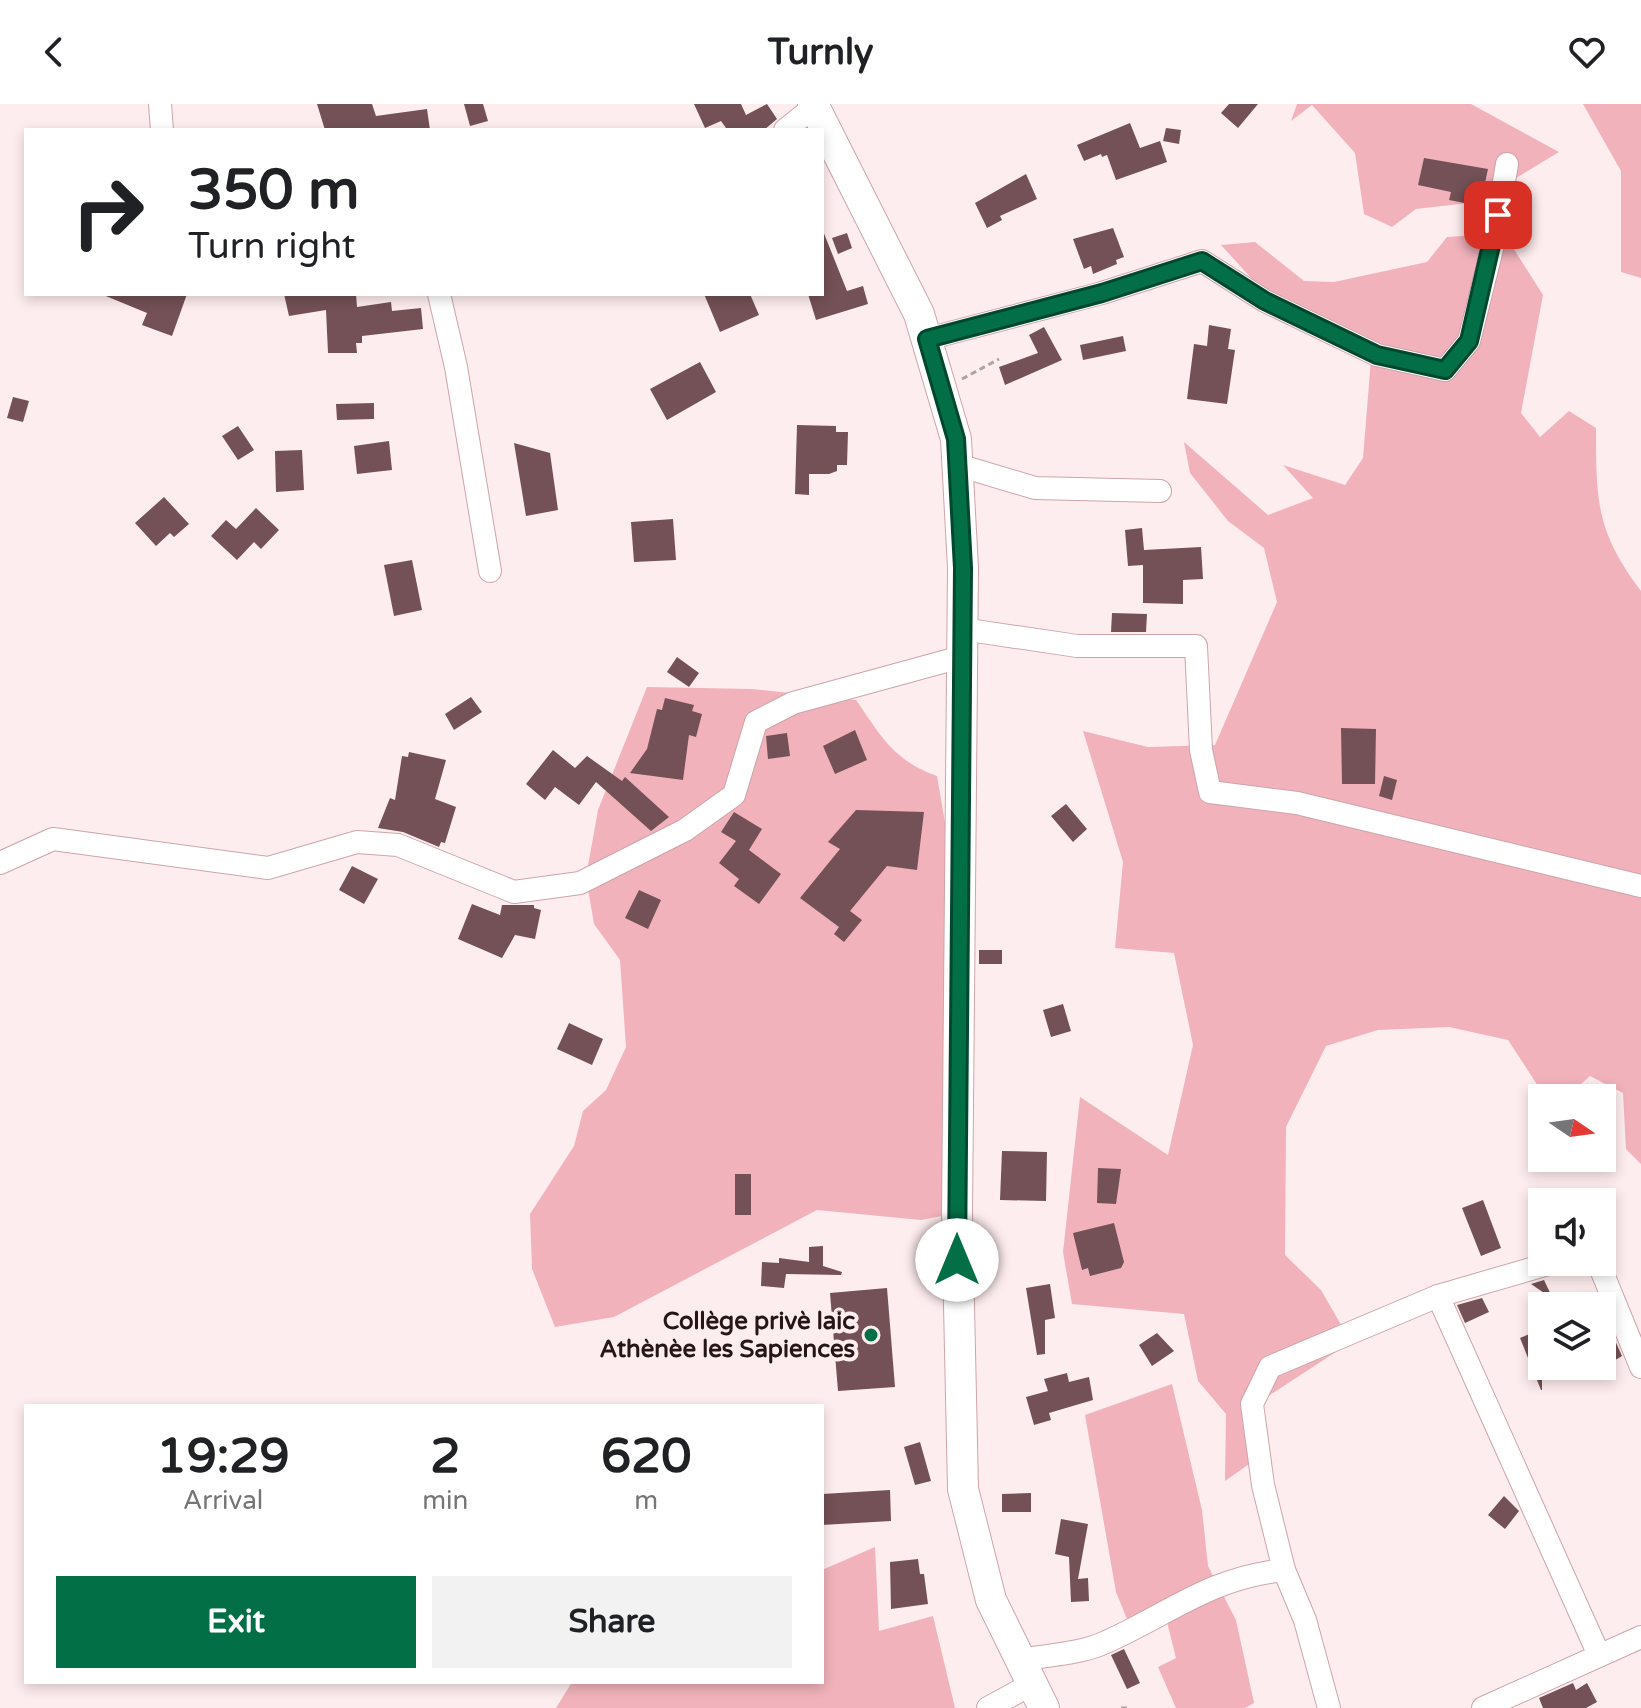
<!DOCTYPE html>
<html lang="en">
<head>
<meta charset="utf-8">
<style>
	body { margin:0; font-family:"Varela Round",sans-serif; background:#f2f2f2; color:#202124; height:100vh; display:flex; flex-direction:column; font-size:30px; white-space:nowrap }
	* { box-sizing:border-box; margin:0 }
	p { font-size:26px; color:#757577 }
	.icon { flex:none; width:44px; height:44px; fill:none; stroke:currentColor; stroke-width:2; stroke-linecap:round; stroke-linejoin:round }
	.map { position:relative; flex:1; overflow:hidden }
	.sheet { position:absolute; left:24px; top:1300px; width:800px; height:280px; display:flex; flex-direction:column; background:#fff; border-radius:0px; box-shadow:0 4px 12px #0003 }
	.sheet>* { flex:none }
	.guide { position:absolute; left:24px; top:24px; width:800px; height:168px; border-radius:0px; box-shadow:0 4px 12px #0003; background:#fff; color:#202124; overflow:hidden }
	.needle { width:52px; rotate:103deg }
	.tools { position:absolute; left:1528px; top:980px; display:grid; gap:16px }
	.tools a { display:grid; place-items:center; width:88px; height:88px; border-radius:0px; background:#fff; box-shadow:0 4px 12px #0003; font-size:40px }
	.pin { position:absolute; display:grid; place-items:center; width:68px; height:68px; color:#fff; margin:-34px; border-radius:16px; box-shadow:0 4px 12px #0006 }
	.me { position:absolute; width:88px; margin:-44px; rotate:0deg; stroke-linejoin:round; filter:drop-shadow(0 0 6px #0008) }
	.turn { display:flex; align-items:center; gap:28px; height:168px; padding:0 32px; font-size:36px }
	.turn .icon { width:104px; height:104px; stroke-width:2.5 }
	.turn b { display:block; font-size:56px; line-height:68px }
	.eta { display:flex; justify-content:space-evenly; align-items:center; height:136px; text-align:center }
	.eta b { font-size:48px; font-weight:700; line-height:56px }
	.primary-button { display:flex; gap:16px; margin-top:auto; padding:16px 32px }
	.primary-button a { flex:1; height:92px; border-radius:0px; background:#026f47; color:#fff; font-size:32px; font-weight:700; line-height:92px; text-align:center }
	.primary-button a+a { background:#f2f2f2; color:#202124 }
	header { display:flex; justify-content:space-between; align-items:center; height:104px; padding:0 32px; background:#fff; font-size:36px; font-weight:700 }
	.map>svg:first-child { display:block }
	.green { fill:#f1b2bb }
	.building { fill:#735156 }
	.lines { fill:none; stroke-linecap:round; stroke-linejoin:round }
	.street-casing { stroke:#cca5aa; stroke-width:24 }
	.secondary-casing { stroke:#cca5aa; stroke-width:32 }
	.path { stroke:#b1a1a3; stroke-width:3; stroke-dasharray:6 4; stroke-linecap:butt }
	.street { stroke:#fff; stroke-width:22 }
	.secondary { stroke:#fff; stroke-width:30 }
	.route-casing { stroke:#01482e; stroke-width:20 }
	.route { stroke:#026f47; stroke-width:14 }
	.poi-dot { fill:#026f47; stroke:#feedef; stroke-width:3 }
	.labels { text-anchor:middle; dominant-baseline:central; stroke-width:8; stroke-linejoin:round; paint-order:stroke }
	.poi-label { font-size:24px; font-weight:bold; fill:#251618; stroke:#feedef; text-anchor:end }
</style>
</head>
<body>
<header><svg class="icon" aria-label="back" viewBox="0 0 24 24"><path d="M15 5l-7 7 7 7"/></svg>Turnly<svg class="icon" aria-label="heart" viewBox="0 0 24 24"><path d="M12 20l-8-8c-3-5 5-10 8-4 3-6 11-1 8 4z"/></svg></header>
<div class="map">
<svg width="1641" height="1604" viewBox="0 0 1641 1604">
	<rect width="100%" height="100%" fill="#feedef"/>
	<g class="green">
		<path d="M1297 0H1471L1559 48 1477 98 1416 105 1392 123 1364 110 1355 49 1312 1 1291 17Z"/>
		<path d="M1583 0H1641V174L1621 168V67Z"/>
		<path d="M1480 131 1510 139 1543 191 1521 309 1540 333 1569 307 1596 324C1596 397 1596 427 1641 487V1060L1626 1045 1623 989 1590 972 1565 994H1546L1508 936 1449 923 1378 926 1326 942 1286 1023 1285 1151 1321 1186 1351 1238 1264 1295 1262 1351 1225 1377 1226 1310 1198 1277 1184 1210 1072 1200 1063 1148 1080 993 1168 1051 1193 941 1174 849 1115 844 1123 758 1083 627 1148 643 1215 641 1277 498 1264 444 1228 417 1190 369 1184 338 1268 411 1313 394 1283 361 1345 381 1363 354 1371 255 1342 247 1329 218 1263 187 1221 141 1255 138 1304 177 1334 178 1427 158 1447 133Z"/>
		<path d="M647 583 752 585 856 596C881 632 894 657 937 672L958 794 957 1109 921 1116 817 1106 614 1213 555 1223 532 1165 530 1110 574 1042 583 1007 606 986 626 943 620 856 594 820 586 773 598 706Z"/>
		<path d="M1172 1280 1202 1406 1208 1462 1236 1516 1254 1599 1245 1604H1176L1158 1563 1176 1554 1165 1510 1129 1520 1116 1488 1085 1311Z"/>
		<path d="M875 1443 879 1527 933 1512 955 1604H556L572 1578H822V1466Z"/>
	</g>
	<g class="building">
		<path d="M317 0H372L376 12 427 5 430 26H325Z"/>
		<path d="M464 0H483L488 17 470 22Z"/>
		<path d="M694 0H741L746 11 767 0 777 15 764 26H723L726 24 721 17 705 24Z"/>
		<path d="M1229 0H1258L1238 24 1221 9Z"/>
		<path d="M1130 19 1140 44 1160 37 1167 58 1116 76 1107 51 1102 53 1101 50 1084 57 1077 41Z"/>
		<path d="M1166 24 1181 26 1179 40 1163 37Z"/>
		<path d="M1424 54 1488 65 1480 102 1449 96 1451 88 1418 81Z"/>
		<path d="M1026 70 1037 95 1000 112 1002 116 987 124 975 99Z"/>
		<path d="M1113 124 1124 153 1116 156 1117 160 1093 170 1091 162 1084 165 1073 135Z"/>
		<path d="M823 127 847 187 863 182 868 200 816 216 808 190H822Z"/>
		<path d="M847 129 852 144 838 150 832 134Z"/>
		<path d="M101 190H187L172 232 142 221 147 209Z"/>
		<path d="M284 190H356L357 203 391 198 392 207 421 204 423 225 362 232V239H356L357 249H328L326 206 289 212Z"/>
		<path d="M704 190H750L759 211 720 228Z"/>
		<path d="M1209 221 1231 225 1228 245 1235 246 1227 300 1187 295 1194 240 1207 242Z"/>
		<path d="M1044 223 1062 256 1005 281 999 263 1038 249 1029 231Z"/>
		<path d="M1123 232 1126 247 1083 256 1080 241Z"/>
		<path d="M700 258 716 288 667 316 650 285Z"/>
		<path d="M13 293 29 297 23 318 7 314Z"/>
		<path d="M374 299V315L337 316 336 300Z"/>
		<path d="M797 321 836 322V328H848L847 361H837V367L829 370H809V391L795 390Z"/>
		<path d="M238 322 254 346 238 356 222 332Z"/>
		<path d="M389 337 392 366 357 370 354 342Z"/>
		<path d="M514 339 550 349 558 406 526 412Z"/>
		<path d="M302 346 304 386 276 388 275 347Z"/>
		<path d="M164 393 189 420 174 433 170 429 156 442 135 419Z"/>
		<path d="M256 404 279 426 261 445 254 438 237 456 211 432 226 416 236 425Z"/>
		<path d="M673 415 676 456 634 458 631 418Z"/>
		<path d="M1142 424 1144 446 1201 443 1203 475 1183 476V500L1143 499V461L1128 462 1125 426Z"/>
		<path d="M412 456 422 506 394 512 384 461Z"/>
		<path d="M1112 509 1147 510 1146 528H1111Z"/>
		<path d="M677 553 699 569 689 583 667 568Z"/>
		<path d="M471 593 482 608 454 626 445 610Z"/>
		<path d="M665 594 694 601 692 607 702 610 696 633 689 631 683 676 630 669 647 645 657 605 662 606Z"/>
		<path d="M1341 624 1376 625 1375 680H1342Z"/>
		<path d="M855 626 867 656 835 670 823 642Z"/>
		<path d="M787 629 790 652 768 655 766 632Z"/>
		<path d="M553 646 575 664 587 652 622 677 625 673 669 713 651 727 596 678 579 701 555 683 545 696 526 680Z"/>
		<path d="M409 648 446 656 435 695 456 703 445 739 441 738 439 743 403 728 378 724 390 694 395 696 402 652 408 653Z"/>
		<path d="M1384 672 1397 676 1392 696 1379 692Z"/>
		<path d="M1066 700 1087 725 1073 738 1051 712Z"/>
		<path d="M856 706 924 708 917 766 887 762 850 807 862 816 844 838 834 830 839 823 800 794 840 745 828 738Z"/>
		<path d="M734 708 762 725 749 746 781 770 759 800 734 782 739 775 719 759 736 737 721 728Z"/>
		<path d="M352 762 378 775 364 800 339 786Z"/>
		<path d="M639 786 661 796 648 825 625 814Z"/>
		<path d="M472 800 500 811 502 801H534V804L541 806 535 835 515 831 502 854 458 835Z"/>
		<rect x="979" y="846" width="23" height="14"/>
		<path d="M1063 900 1071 927 1051 933 1043 906Z"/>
		<path d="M569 919 603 935 592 961 557 945Z"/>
		<path d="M1002 1047 1047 1048 1046 1097 1000 1096Z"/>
		<path d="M1098 1064 1121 1065 1116 1100 1097 1099Z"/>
		<rect x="735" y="1070" width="16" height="41"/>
		<path d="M1483 1096 1501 1144 1481 1152 1462 1104Z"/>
		<path d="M1114 1119 1124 1158 1121 1164 1090 1172 1088 1164 1082 1166 1073 1129Z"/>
		<path d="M823 1142V1162L842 1168 841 1171 786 1170 784 1184 761 1182 762 1158 779 1159V1154L809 1158V1143Z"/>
		<path d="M1544 1176 1553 1195 1531 1180Z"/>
		<path d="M1050 1180 1055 1214 1045 1216V1250L1037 1251 1026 1184Z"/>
		<path d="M887 1184 895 1283 838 1287 830 1189Z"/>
		<path d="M1482 1194 1489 1208 1465 1219 1457 1201Z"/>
		<path d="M1542 1225V1286H1541L1520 1234Z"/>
		<path d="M1157 1229 1174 1247 1152 1262 1139 1241Z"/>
		<path d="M1613 1232 1622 1252 1602 1264V1239Z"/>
		<path d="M1067 1269 1069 1278 1089 1273 1093 1296 1049 1309 1051 1316 1034 1321 1026 1293 1048 1287 1044 1275Z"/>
		<path d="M920 1338 931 1377 915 1381 904 1343Z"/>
		<path d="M890 1386 891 1417 822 1421V1390Z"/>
		<path d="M1031 1389V1408H1002V1390Z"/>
		<path d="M1504 1392 1519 1407 1505 1425 1488 1411Z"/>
		<path d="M1061 1415 1088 1420 1078 1475 1088 1474 1089 1497 1071 1498 1069 1453 1055 1450Z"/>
		<path d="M918 1455 920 1470H924L928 1500 891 1505 890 1458Z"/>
		<path d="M1124 1545 1140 1579 1127 1585 1111 1551Z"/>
		<path d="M1573 1579 1576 1586 1587 1579 1597 1598 1586 1604H1543L1539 1594Z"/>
	</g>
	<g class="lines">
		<defs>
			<g id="street">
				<path d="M160 0 162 26"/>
				<path d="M785 26 815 2"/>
				<path d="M439 190 456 263 490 467"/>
				<path d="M927 235 1102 189 1202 157 1265 197 1377 251 1445 266 1469 237 1494 137 1507 60"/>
				<path d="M958 361 1035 384 1160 387"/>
				<path d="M962 525 1077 542H1196L1201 646 1210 688 1297 699 1641 782"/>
				<path d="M0 759 53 735 268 764 357 738 398 741 514 788 580 779 685 726 734 691 756 618 793 599 961 553"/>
				<path d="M1598 1158 1641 1263"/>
				<path d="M1438 1192 1599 1551"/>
				<path d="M1284 1466 1263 1381 1252 1300 1270 1263 1438 1192 1555 1158"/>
				<path d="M1020 1556C1047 1551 1081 1550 1106 1538 1171 1509 1209 1474 1284 1466L1305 1516 1329 1604"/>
				<path d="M988 1604 1032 1580"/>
				<path d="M1483 1604 1641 1533"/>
			</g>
			<path id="secondary" d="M813 0 919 210 956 335 963 464 957 1109 963 1385 991 1496 1044 1604"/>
		</defs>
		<use href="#street" class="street-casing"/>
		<use href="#secondary" class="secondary-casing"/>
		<g class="path">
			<path d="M962 275 999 255"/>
			<path d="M1121 1604H1128"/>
		</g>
		<use href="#street" class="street"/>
		<use href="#secondary" class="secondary"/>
	</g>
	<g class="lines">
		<defs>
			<path id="route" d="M957 1156 963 464 956 335 927 235 1102 189 1202 157 1265 197 1377 251 1445 266 1469 237 1498 111"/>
		</defs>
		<use href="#route" class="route-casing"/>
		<use href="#route" class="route"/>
	</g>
	<circle class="poi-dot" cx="871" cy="1231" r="8"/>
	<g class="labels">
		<g class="poi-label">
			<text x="855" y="1217">Collège privè laic<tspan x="855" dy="28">Athènèe les Sapiences</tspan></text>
		</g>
	</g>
</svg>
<div class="tools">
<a><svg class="needle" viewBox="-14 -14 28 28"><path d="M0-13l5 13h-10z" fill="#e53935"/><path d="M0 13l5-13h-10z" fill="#757577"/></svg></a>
<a><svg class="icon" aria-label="sound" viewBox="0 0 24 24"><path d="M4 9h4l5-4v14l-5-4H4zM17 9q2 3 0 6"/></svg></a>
<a><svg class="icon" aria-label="layers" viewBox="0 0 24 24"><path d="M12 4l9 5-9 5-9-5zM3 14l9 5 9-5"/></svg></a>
</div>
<div class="pin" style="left:1498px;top:111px;background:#d93025"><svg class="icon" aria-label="arrive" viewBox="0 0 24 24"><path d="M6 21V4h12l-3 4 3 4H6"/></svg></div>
<svg class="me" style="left:957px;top:1156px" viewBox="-20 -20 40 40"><circle r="19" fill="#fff"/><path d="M0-13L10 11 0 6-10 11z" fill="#026f47"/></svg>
<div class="guide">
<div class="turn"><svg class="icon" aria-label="right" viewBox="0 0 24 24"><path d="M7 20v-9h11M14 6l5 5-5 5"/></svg><div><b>350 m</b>Turn right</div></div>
</div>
<section class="sheet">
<div class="eta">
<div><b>19:29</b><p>Arrival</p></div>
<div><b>2</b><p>min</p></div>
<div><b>620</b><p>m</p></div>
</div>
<div class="primary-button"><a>Exit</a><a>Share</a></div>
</section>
</div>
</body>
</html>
